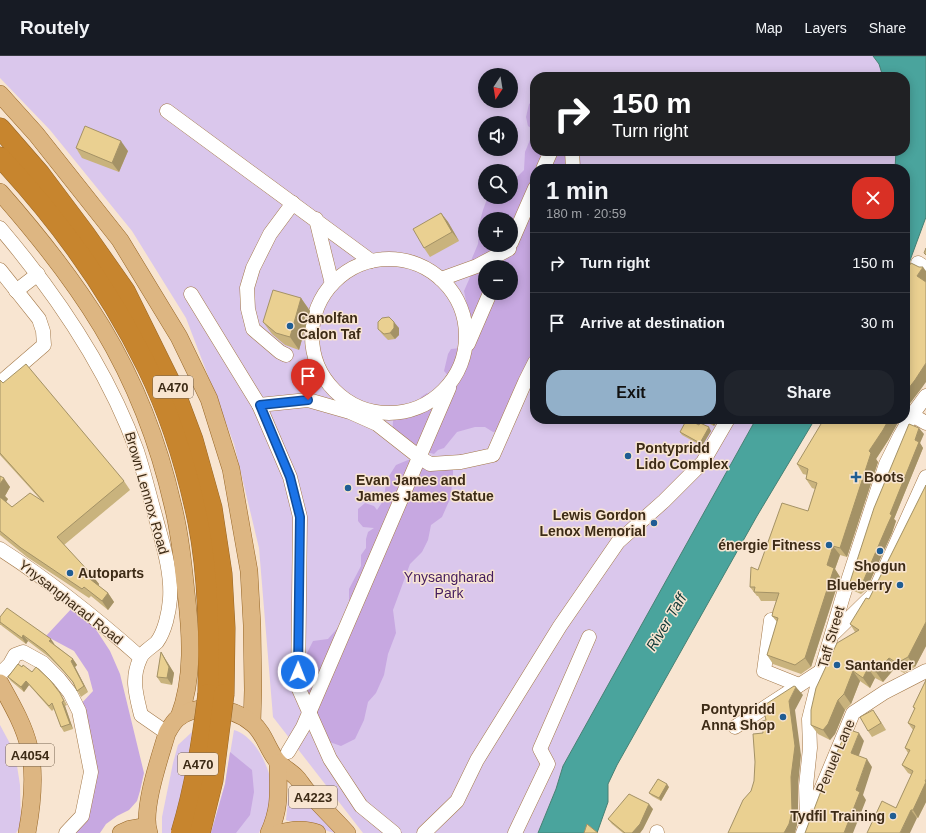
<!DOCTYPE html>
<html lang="en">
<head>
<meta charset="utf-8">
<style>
	body { margin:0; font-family:Helvetica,sans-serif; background:#20242c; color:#f1f3f6; height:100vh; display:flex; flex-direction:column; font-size:15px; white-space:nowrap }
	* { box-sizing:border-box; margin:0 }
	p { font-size:13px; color:#9ea1a6 }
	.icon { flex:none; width:22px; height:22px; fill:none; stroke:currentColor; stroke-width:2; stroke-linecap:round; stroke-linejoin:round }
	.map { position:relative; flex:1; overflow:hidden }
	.details { position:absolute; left:530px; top:108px; width:380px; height:260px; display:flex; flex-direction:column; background:#171b24; border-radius:16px; box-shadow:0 2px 10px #0003 }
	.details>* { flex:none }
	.top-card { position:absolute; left:530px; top:16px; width:380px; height:84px; border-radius:16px; box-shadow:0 2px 10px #0003; background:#202124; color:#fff; overflow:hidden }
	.needle { width:26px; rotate:192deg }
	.buttons { position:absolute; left:478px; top:12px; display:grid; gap:8px }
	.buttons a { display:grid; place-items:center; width:40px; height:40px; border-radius:50%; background:#171b24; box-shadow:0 2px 10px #0003; font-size:20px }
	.pin { position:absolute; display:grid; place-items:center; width:34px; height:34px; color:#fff; margin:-41px -17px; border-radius:50% 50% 50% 0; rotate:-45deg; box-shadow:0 0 4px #0007 }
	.pin .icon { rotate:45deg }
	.me { position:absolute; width:44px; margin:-22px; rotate:1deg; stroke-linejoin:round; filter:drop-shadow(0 0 3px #0008) }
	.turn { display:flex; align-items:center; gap:14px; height:84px; padding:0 16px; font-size:18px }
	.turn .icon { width:52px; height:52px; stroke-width:2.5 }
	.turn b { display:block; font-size:28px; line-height:34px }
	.round { display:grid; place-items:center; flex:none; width:42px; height:42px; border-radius:16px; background:#20242c }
	.head { display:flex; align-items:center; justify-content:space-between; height:68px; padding:0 16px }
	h1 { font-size:24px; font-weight:800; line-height:30px }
	.cta { display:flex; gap:8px; margin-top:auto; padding:8px 16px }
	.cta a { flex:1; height:46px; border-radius:16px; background:#92b0c9; color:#111; font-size:16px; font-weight:800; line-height:46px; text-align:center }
	.cta a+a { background:#20242c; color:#f1f3f6 }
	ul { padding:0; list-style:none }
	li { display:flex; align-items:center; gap:12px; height:60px; padding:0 16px; border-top:1px solid #363941 }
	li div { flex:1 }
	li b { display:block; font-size:15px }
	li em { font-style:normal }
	header { display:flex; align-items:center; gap:24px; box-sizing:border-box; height:56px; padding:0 20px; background:#171b24; border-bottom:1px solid #363941 }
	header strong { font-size:19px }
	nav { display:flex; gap:22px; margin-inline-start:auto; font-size:14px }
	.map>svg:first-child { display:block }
	.green { fill:#dac7ec; fill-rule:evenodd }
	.forest { fill:#c7a8e1; fill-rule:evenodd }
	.water { fill:#4aa49d; stroke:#468074 }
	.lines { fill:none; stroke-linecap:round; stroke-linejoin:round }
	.minor-casing { stroke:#a37848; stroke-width:15 }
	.major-casing { stroke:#976626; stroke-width:18 }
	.highway-casing { stroke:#976626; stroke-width:21 }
	.minor { stroke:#fff; stroke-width:14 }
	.major { stroke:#ddb682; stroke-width:17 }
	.highway { stroke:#c7852e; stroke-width:20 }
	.highway-bridge-casing { stroke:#976626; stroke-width:21; stroke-linecap:butt }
	.highway-bridge { stroke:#c7852e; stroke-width:20 }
	.wall { fill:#c9b37d }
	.shaded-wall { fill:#a49266 }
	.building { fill:#ead091; stroke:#a49266 }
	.route-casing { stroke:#114b97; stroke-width:10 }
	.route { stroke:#1a73e8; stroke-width:7 }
	.poi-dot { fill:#1f5d93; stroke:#f8e5d1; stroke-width:1.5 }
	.labels { text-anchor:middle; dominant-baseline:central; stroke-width:3; stroke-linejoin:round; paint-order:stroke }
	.shield { fill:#f8e5d1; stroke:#75634e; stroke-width:1 }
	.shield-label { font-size:13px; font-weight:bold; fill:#3d2b16 }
	.poi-label { font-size:14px; font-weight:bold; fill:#3d2b16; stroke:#f8e5d1; text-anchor:start }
	.street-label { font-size:14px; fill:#3d2b16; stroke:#f8e5d1 }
	.park-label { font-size:14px; fill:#441c5f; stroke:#f8e5d1 }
	.water-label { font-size:15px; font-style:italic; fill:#103a38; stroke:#f8e5d1 }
</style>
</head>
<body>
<header>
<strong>Routely</strong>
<nav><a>Map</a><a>Layers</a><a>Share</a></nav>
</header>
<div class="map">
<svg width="926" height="777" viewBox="0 0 926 777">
	<rect width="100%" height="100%" fill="#f8e5d1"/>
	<g class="green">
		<path d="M0 0H873L879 8 883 21H535V95H896L895 113H535V363H756L563 710 556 733 538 777H363L273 661 259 492 234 388 186 262 132 175 50 74 0 22ZM485 19H511V45H485ZM485 67H511V93H485ZM485 115H511V141H485ZM485 163H511V189H485ZM485 211H511V237H485Z"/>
		<path d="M0 669 15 697 20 729 21 769 16 777H0Z"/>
		<path d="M234 674C256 680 272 715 272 736 272 751 265 764 259 777H211L225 728Z"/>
		<path d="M192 676C187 710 181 744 171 777H162V761L173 707 178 689Z"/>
		<path d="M289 734 299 739 337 777C326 777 318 768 308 766 300 764 292 767 286 764Z"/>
	</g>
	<g class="forest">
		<path d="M535 44V95H581L580 99 581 113H535V324L528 332 502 375 493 376 485 371H475L457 376 444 392 438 394 434 398 424 395 395 378C392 370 392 367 395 359L416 354 421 341 427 337 438 344 453 333 454 326 444 315 448 298 451 293 461 292 463 284 471 269 464 235 471 219 470 207 478 188 480 165 483 154 487 143 490 141H511V127L524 114 525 96 534 74 528 70 526 61 529 48ZM485 163H511V189H485ZM485 211H511V237H485Z"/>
		<path d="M437 400 453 401V423L450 443 442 461 431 469 428 484 422 496 410 508 393 554 396 577 388 598 384 619 376 637 368 646 364 664 355 683 341 690 321 683 302 632 304 623 308 617 307 597 313 585 328 583 343 566 349 549V533L361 510V499L366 492V483L368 476 374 472 363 471 358 465V453L365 447 374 450 377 454 385 442V433L389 420 396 409 408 404H422Z"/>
		<path d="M73 551 95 572 110 595 120 618 144 717 140 735 137 745 129 754 117 760 106 768 100 777H71L93 728 80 649 93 635 88 616 74 595 46 580Z"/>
		<path d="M230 696 252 714 254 736 250 759 236 777H211L225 728Z"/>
	</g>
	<g class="water">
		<path d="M873 0H926V161L905 218V113H895L896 95H905V21H883L879 8Z"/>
		<path d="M756 363H815L757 460 617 709 608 728V746L597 777H538L556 733 563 710Z"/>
	</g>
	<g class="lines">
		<defs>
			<g id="minor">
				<path d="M167 55 371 205"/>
				<path d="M572 95 573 113"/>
				<path d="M543 113 551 95"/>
				<path d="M316 163 332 228"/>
				<path d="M0 172C57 239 107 312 137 395 144 416 149 438 155 459 162 486 172 515 170 543 169 556 165 575 157 586 152 591 142 596 140 603 131 623 136 638 141 659L167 677"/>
				<path d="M511 187 535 132"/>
				<circle cx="389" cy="280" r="77"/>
				<path d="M918 207 926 212"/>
				<path d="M0 214 39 263 43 275 44 289 0 327"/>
				<path d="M441 223 477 210 509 193"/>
				<path d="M16 235 38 218"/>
				<path d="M191 238 259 349 290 421 300 461 298 631 330 703 361 750 394 777"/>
				<path d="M468 288 490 237"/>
				<path d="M286 299 280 296 253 273 248 253 247 232 253 212 270 178 293 147"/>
				<path d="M259 349 308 344 350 356 377 368 419 401 430 408 461 406 493 399 525 326 535 306"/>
				<path d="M912 359 926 367"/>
				<path d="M0 493C50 525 96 562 140 601"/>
				<path d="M771 564 764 615 799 629"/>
				<path d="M832 579 873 539 926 421"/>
				<path d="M0 618 10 608 15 599 23 596 43 607 59 623 70 637 79 655 91 716 82 760 66 777"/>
				<path d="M735 671 821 615"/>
				<path d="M288 696 303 671 449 332"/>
				<path d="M807 767 806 730 810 692 809 663 821 615 843 540 886 408 900 380 912 359 926 340"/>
				<path d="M424 777 457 745 477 704 560 570 618 486 664 445 703 406 728 363"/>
				<path d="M515 777 548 708 540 693 589 581"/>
				<path d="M657 777V776"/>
				<path d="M803 777 853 657 885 636 926 615"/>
			</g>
			<g id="major">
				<path d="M0 38 36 78 120 184 179 281 209 343 231 413 249 515 252 569 253 634 252 667"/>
				<path d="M0 136C37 178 73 223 102 271 135 326 159 388 173 450 180 478 183 507 186 536 191 578 194 622 179 661"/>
				<path d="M0 627C11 647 24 669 29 691 36 718 32 750 27 777"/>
				<path d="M121 777 130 773 147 770"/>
				<path d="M149 777C141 755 160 701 167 677 170 672 173 666 178 662 198 646 233 651 252 667 265 677 268 696 279 707 284 712 291 716 296 721 300 725 303 731 307 735 320 749 334 763 347 777"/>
				<path d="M269 777C281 750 278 735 278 707"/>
				<path d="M279 777C292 774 304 772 317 777"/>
			</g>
			<g id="highway">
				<path d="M0 72 40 118 85 178 125 235 175 336 193 384 212 452 222 518 225 572 224 638"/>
				<path d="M0 101C58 163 110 235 147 311 171 360 187 413 198 466 209 522 209 581 208 638"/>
			</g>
		</defs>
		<use href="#minor" class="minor-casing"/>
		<use href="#major" class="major-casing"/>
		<use href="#highway" class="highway-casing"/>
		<use href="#minor" class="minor"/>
		<use href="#major" class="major"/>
		<use href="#highway" class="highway"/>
		<defs>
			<g id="highway-bridge">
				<path d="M181 777C195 731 202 685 208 638"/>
				<path d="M200 777 213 724 224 638"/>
			</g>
		</defs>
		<use href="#highway-bridge" class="highway-bridge-casing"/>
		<use href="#highway-bridge" class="highway-bridge"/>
	</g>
	<g class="wall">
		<path d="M76 92 128 95 119 116 82 102Z"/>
		<path d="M441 157 448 166 459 185 430 201 424 192Z"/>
		<path d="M301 242 310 255 299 294 285 289 272 278 263 266Z"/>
		<path d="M399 272V279L395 283 388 284 383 279 378 273Z"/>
		<path d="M0 324 3 327 124 425 130 434 64 489 99 528 98 530 108 537 114 546 108 554 91 540 89 542 27 501 0 479V420L10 431 5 440 8 443 6 446 12 451 40 443 0 399Z"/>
		<path d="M704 363H719L714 370 706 366Z"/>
		<path d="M699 369 711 375 702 390 682 379 680 376Z"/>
		<path d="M924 378 920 387 923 392 894 463 896 465 892 477 866 534 861 538 854 535 849 529Z"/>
		<path d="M889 383 876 403 878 406 847 501 840 499 835 513 840 521 811 611 801 618 773 608 767 599 777 566 772 560 776 545H761L758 540H757L750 531 758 514 808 455 815 433 812 432 806 423 807 419 803 418 797 408Z"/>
		<path d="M926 429V590L915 611 904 617 895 612 883 626 875 622 870 632 860 625 851 648 845 654 835 678 830 684 818 678 811 669 855 576 850 568 869 543Z"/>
		<path d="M0 561 55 589 73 603 77 609 75 611 88 636 81 641 74 628 66 618 49 601 28 585 26 588 2 570 1 569H0Z"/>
		<path d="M161 596 174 617 172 629 161 627 157 621Z"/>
		<path d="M18 608 63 642 67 649 65 650 73 673 64 676 61 671 54 653 52 655 29 629 24 636 11 625 8 621Z"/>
		<path d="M926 624V746L918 762 896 752 912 719 908 717 902 709 908 697 905 692 913 674 908 667 915 654 913 651Z"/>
		<path d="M877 660 886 674 872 681 868 675Z"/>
		<path d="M669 731 661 745 652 740 649 737Z"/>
		<path d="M653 753 643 773 640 777H623L612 768 608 763Z"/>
	</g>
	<g class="shaded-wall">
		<path d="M121 85 128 95 119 116 112 107Z"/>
		<path d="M441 157 448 166 459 185 452 176Z"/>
		<path d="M923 211 926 215V225L923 229 917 220Z"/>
		<path d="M301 242 310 255 299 294 290 281Z"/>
		<path d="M394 266 399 272V279L395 283 390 277Z"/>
		<path d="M926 307V326L921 333 905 354V337Z"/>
		<path d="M714 363H719L714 370 712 367Z"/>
		<path d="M889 363H900L889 383 876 403 878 406 847 501 840 492 869 395Z"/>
		<path d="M709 371 711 375 702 390 700 387Z"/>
		<path d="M919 372 924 378 920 387 923 392 894 463 896 465 892 477 866 534 862 528Z"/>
		<path d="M4 422 10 431 5 440 8 443 4 449 0 442V428Z"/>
		<path d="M833 490 840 499 835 513 840 521 811 611 805 602 827 509Z"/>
		<path d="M92 519 99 528 97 533 90 523Z"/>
		<path d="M108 537 114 546 108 554 102 545Z"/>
		<path d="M926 566V590L915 611 908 601Z"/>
		<path d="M23 579 28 585 26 588 22 582Z"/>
		<path d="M51 583 55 589 49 585Z"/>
		<path d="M161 596 174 617 172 629 167 622Z"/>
		<path d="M889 602 895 612 883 626 876 616Z"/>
		<path d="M73 603 77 609 75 611 88 636 84 630 71 605Z"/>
		<path d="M868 612 875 622 870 632 863 622Z"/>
		<path d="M853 615 860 625 851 648 844 638Z"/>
		<path d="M26 625 29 629 24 636 21 631Z"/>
		<path d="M796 631 803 639 795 654 801 699 798 730V765L795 777H784L789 645Z"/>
		<path d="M838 644 845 654 835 678 830 684 823 674Z"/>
		<path d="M62 646 65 650 73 673 70 668Z"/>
		<path d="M873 654 877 660 886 674 881 667Z"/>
		<path d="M859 677 864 685 857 705 851 697Z"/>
		<path d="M867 703 872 711 863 739 866 744 853 777H844L856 734Z"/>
		<path d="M926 723V746L918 762 913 754Z"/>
		<path d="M667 728 669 731 661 745 659 742Z"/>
		<path d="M649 748 653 753 643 773 640 777H632Z"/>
		<path d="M911 754 917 762 910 777H900Z"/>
	</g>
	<g class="building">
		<path d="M85 70 121 85 112 107 76 92Z"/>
		<path d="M441 157 452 176 424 192 413 173Z"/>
		<path d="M926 192V199L924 197Z"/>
		<path d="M911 207 919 211H923L917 220 926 226V307L915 324 905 337V217Z"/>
		<path d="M273 234 301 242 290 281 276 277 263 266Z"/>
		<path d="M389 261 394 266V272L390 277 384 278 378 273V266L382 262Z"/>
		<path d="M26 308 124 425 57 481 92 519 90 523 108 537 102 545 84 531 82 533 21 492 0 475V441L12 451 30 437 44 446 0 397V324L3 327Z"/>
		<path d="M687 363 699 369 700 367 709 371 700 387 680 376Z"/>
		<path d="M705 363H714L712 367Z"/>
		<path d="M824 363H889L883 374 869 395 871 397 840 492 833 490 827 509 834 512 805 602 795 609 767 599 778 562 772 560 773 555 779 537 754 536 755 531H750L751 511 758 514 782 447 808 455 817 427 806 423 808 413 797 408Z"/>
		<path d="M909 368 919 372 915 384 919 386 890 458 892 459 887 470 862 528 857 532 849 529 874 452Z"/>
		<path d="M0 420 4 422 0 428Z"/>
		<path d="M926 429V566L908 601 897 607 889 602 876 616 868 612 863 622 853 615 844 638 838 644 828 668 823 674 811 669V654L816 632 837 587 859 574 850 568 866 542 869 543Z"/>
		<path d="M7 552 51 583 49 585 73 603 71 605 84 630 77 635 73 626 61 612 45 595 23 579 22 582 0 566V561Z"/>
		<path d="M161 596 169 611 167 622 157 621Z"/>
		<path d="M18 608 22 611 23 609 32 616 36 611 50 624 60 637 64 645 62 646 70 668 61 671 52 647 49 650 26 625 21 631 8 621Z"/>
		<path d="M926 624V723L925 725 926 726 913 754H911L900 777H867L882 745 896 752 913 715 902 709 910 694 905 692 915 670 908 667 915 652 913 651Z"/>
		<path d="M794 630 796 631 789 645 795 690 791 721 792 756 789 768 784 777H728L743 744 751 735 754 725 755 706 753 678 763 677 762 665 766 664 763 650Z"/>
		<path d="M873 654 881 667 868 675 860 661Z"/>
		<path d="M847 673 859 677 851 697 867 703 856 734 860 736 844 777H805L826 722Z"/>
		<path d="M658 723 667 728 659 742 649 737Z"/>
		<path d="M629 738 649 748 640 768 632 777H625L608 763Z"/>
		<path d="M587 768 598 777H584Z"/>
	</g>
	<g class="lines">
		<defs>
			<path id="route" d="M298 616 300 461 290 421 260 349 308 344"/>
		</defs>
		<use href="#route" class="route-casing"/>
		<use href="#route" class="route"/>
	</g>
	<g class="poi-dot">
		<circle cx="290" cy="270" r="4"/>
		<circle cx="628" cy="400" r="4"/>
		<path d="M854 415h4v4h4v4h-4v4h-4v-4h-4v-4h4z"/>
		<circle cx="348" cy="432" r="4"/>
		<circle cx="654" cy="467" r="4"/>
		<circle cx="829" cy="489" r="4"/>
		<circle cx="880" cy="495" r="4"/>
		<circle cx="70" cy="517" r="4"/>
		<circle cx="900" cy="529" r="4"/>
		<circle cx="837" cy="609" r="4"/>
		<circle cx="783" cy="661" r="4"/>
		<circle cx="893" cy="760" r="4"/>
	</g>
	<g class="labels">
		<g class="shield">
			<rect x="153" y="320" width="40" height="22" rx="3"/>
			<rect x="6" y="688" width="48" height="22" rx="3"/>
			<rect x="178" y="697" width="40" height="22" rx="3"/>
			<rect x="289" y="730" width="48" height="22" rx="3"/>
		</g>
		<g class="shield-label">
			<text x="173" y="331">A470</text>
			<text x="30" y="699">A4054</text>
			<text x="198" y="708">A470</text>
			<text x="313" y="741">A4223</text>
		</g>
		<g class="poi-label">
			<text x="298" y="262">Canolfan<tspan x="298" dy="16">Calon Taf</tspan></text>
			<text x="636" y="392">Pontypridd<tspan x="636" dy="16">Lido Complex</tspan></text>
			<text x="864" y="421">Boots</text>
			<text x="356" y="424">Evan James and<tspan x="356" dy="16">James James Statue</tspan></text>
			<text x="646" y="459" text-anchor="end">Lewis Gordon<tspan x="646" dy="16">Lenox Memorial</tspan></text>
			<text x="821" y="489" text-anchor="end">énergie Fitness</text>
			<text x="880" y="510" text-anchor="middle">Shogun</text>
			<text x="78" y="517">Autoparts</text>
			<text x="892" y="529" text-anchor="end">Blueberry</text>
			<text x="845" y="609">Santander</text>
			<text x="775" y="653" text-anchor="end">Pontypridd<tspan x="775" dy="16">Anna Shop</tspan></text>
			<text x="885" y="760" text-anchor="end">Tydfil Training</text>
		</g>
		<g class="street-label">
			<text transform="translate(147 437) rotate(74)">Brown Lennox Road</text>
			<text transform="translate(71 546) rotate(38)">Ynysangharad Road</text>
			<text transform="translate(831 581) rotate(-74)">Taff Street</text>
			<text transform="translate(835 700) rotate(-67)">Penuel Lane</text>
		</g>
		<g class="park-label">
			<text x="449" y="521">Ynysangharad<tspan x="449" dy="16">Park</tspan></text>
		</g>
		<g class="water-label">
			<text transform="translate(666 566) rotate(-59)">River Taff</text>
		</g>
	</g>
</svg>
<div class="buttons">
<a><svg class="needle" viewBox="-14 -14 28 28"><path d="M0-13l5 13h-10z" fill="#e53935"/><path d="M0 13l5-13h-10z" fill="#9ea1a6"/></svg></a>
<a><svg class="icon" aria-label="sound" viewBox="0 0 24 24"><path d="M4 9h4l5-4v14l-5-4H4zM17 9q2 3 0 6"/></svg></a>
<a><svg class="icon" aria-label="search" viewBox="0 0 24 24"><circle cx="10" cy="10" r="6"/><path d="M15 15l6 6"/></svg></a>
<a>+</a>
<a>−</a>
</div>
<div class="pin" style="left:308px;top:344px;background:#d93025"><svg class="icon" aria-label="arrive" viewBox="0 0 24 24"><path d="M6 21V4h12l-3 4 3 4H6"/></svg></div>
<svg class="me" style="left:298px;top:616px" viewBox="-20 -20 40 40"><circle r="17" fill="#1a73e8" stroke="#fff" stroke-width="3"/><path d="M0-11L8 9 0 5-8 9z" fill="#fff"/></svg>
<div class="top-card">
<div class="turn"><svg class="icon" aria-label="right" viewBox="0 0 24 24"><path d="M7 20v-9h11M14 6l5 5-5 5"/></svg><div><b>150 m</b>Turn right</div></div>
</div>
<section class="details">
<div class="head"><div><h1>1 min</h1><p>180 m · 20:59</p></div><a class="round" style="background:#d93025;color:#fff"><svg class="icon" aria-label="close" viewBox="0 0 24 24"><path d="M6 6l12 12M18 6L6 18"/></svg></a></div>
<ul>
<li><svg class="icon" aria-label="right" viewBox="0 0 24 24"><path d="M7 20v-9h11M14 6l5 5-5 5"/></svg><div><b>Turn right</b></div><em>150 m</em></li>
<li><svg class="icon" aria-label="arrive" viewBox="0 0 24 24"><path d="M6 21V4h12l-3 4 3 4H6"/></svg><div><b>Arrive at destination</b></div><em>30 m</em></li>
</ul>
<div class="cta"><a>Exit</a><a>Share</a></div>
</section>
</div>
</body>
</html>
